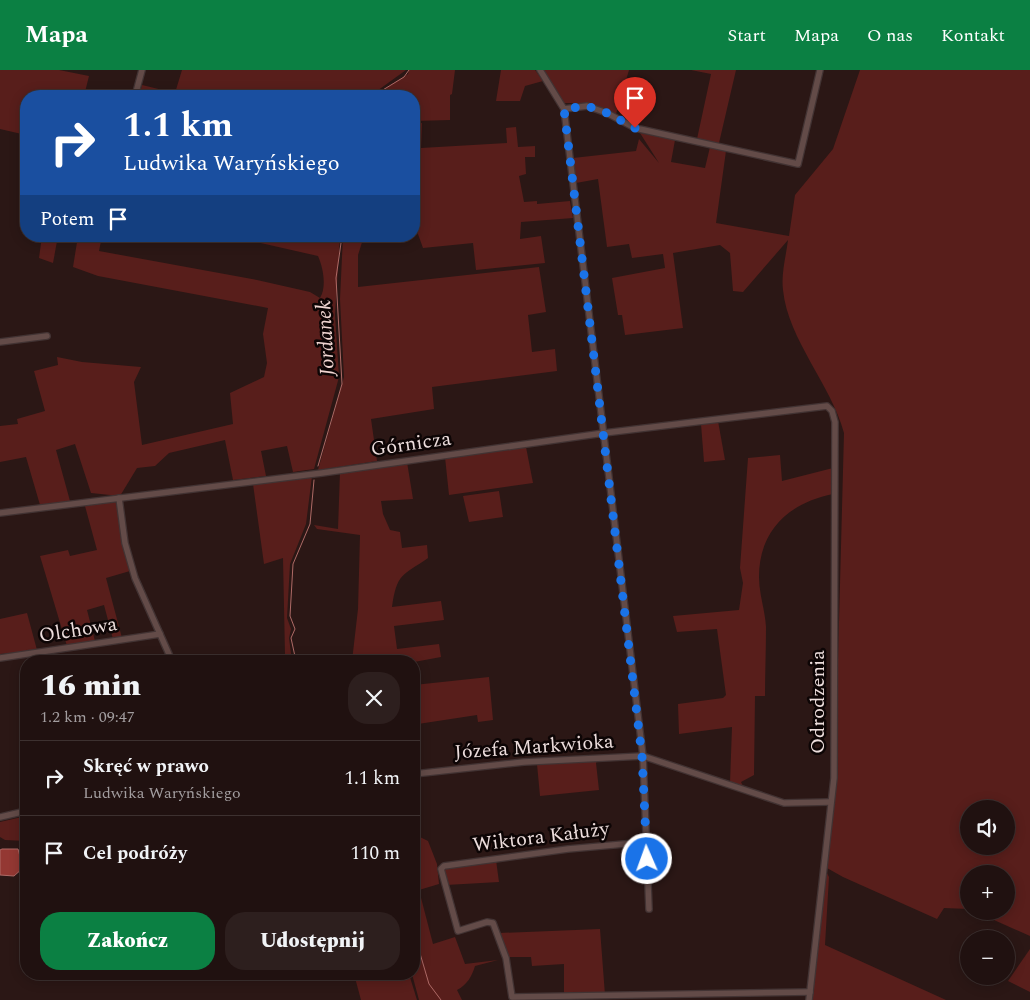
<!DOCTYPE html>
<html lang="pl">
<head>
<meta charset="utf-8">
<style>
	body { margin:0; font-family:Spectral,serif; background:#2d1f1e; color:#f1f3f6; height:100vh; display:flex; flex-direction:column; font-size:19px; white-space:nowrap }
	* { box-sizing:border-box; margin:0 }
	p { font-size:16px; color:#a29d9f }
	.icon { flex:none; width:28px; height:28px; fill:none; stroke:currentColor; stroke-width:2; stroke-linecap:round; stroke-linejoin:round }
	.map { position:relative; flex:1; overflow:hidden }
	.panel { position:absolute; left:20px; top:585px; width:400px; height:325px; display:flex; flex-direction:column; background:#201110; border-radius:20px; box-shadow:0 2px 12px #0003,0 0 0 1px #3d3130 }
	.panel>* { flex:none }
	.top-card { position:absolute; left:20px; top:20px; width:400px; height:152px; border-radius:20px; box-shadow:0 2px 12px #0003,0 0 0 1px #3d3130; background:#1a4fa0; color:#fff; overflow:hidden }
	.fabs { position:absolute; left:960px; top:730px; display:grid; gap:10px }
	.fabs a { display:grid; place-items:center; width:55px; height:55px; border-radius:50%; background:#201110; box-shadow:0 2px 12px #0003,0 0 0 1px #3d3130; font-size:25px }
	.pin { position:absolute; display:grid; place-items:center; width:42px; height:42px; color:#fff; margin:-51px -21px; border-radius:50% 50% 50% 0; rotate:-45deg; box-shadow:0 0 5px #0007 }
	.pin .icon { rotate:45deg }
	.me { position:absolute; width:55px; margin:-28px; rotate:358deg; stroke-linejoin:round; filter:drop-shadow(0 0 4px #0008) }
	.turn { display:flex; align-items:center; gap:18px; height:105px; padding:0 20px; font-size:22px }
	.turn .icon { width:65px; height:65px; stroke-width:2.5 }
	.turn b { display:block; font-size:35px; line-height:42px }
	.then { display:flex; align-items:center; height:48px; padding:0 20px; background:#0003; gap:10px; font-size:19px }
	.round { display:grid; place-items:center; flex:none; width:52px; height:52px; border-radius:20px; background:#2d1f1e }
	.overview { display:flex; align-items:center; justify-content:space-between; height:85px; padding:0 20px }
	h1 { font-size:30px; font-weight:800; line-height:38px }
	.button { display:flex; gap:10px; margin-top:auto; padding:10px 20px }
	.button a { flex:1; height:58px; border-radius:20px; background:#0b8043; color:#fff; font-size:20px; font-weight:800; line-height:58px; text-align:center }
	.button a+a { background:#2d1f1e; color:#f1f3f6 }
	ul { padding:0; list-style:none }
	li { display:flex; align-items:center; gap:15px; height:75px; padding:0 20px; border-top:1px solid #3d3130 }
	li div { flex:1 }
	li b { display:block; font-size:19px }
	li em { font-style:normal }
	header { display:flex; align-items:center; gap:30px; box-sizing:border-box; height:70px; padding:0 25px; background:#0b8043; color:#fff }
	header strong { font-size:24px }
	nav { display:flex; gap:28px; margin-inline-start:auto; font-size:18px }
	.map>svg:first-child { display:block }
	.green { fill:#581e1b; fill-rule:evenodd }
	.water { fill:#943833; stroke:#ae6a66 }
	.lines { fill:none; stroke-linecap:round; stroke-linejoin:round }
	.stream { stroke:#ae6a66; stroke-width:1 }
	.minor-casing { stroke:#423333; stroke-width:8 }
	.minor { stroke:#634b48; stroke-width:5.5 }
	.route { stroke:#1a73e8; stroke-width:9; stroke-dasharray:0 16.2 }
	.labels { text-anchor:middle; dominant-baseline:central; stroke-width:5; stroke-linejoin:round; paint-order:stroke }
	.street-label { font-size:20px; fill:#ecdddc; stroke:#0d0505 }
	.water-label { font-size:21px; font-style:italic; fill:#f0d5d1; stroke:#0d0505 }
</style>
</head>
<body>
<header>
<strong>Mapa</strong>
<nav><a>Start</a><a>Mapa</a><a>O nas</a><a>Kontakt</a></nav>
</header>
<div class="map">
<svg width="1030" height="930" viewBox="0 0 1030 930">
	<rect width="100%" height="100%" fill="#2b1715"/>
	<g class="green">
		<path d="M0 0H59L89 6 84 26H26V65L0 59Z"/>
		<path d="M182 0H406L370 26H139L142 15 175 23Z"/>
		<path d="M409 0H455L452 24 450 25V50L414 51V26H373L408 4Z"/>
		<path d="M501 0H535L543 11 525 16 520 31H496Z"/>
		<path d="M543 0H629L616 44 585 33H564Z"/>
		<path d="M691 0H736L719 73 697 69 711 4Z"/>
		<path d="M860 0H1030V866L974 841H1006V804H969V839L944 838 937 849 843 807 827 798 832 736 834 741 844 363C831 314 788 270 783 220 781 204 786 186 788 170L743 222 733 221 730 183 720 175 673 183 683 258 625 265 622 245H618L612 208 665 198 663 184 632 188 629 174 607 177 598 109 576 113 573 88 636 81 639 69 659 93 640 63 675 70 671 92 705 98 710 77 726 81 716 153 789 166 795 125 833 79ZM969 739H1006V776H969Z"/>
		<path d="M422 53 421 78 507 73 506 58 516 57 518 77 535 76V87H525L526 104 519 106 524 132 537 131V134L570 131 573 148 521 152 520 169 541 166 545 193 476 200 473 173 423 178 414 153V54Z"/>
		<path d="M42 166H58L53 193 39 188Z"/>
		<path d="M78 166H102L99 181 257 210 310 222 320 228C327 217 323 197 318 186L230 166H340L335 245 339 307 314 399 293 402 287 376 261 381 266 406 233 410 225 370 169 383 155 396 137 398 120 426 91 423 75 374 56 380 70 431 40 435 26 387 0 392V356L18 354 17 349 45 341 34 301 58 295 57 287 82 292 141 297 134 312 142 375 233 354 230 323 264 307 267 293 263 264 268 238 98 206 73 197Z"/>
		<path d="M343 166H364L358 185V217L539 197 546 242 528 245 532 282 555 279 557 301 432 317 434 339 371 349 377 391 318 400 344 307 340 229Z"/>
		<path d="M718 351 725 390 704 392 701 354Z"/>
		<path d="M526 377 533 413 449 425 445 387Z"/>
		<path d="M780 385 782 411 833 398V424C789 433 759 460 759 507 759 524 765 540 766 557 766 580 765 603 765 626H755L754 705 741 712 744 718 730 713 732 657 679 664 678 634 723 628 726 625 717 559 677 562 673 546 739 540 743 513 740 498 748 388Z"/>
		<path d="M407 392 413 429 381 431 383 444 390 460 400 462 402 478 427 475 428 488C402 506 397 503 392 537L441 531 444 550 394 556 397 579 439 574 441 587 414 592 352 591 358 539 360 465 317 459 314 455 338 459 340 402Z"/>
		<path d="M312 406 306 454 290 494 287 548 291 559 289 568 292 591H272L285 585 283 488 264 494 253 414Z"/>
		<path d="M499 421 503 447 469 452 463 426Z"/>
		<path d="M115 431 118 438 121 468 130 501 106 508 122 568 113 569 104 535 87 540 95 571 67 576 40 486 68 480 70 486 97 480 85 436Z"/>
		<path d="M27 543 37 580 0 584V549Z"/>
		<path d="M489 607 493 650 478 652 477 645 418 654 421 672H414V615Z"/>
		<path d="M597 691 596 693 599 720 540 726 537 694Z"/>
		<path d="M26 746V771L5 770 0 767V752Z"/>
		<path d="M414 764 428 771 437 794 439 814 419 820 433 874 455 867 465 894 498 890 475 896C472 906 467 915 457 920L462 930H419L412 904Z"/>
		<path d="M496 790 499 812 446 815 444 797Z"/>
		<path d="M826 801 829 807 825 875 946 930H812Z"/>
		<path d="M600 859 605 925H564V894L532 896 531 887H508L499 863Z"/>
		<path d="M1030 879V922L1008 911Z"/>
		<path d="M354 904H409L417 930H361Z"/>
	</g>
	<path class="water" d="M2 779H18L23 798 14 806 0 805V780Z"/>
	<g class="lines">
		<g class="stream">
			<path d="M373 26 404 7 409 0"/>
			<path d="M318 396 342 314 336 208 342 166"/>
			<path d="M296 591 291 568 295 559 290 546 293 494 310 454 314 410"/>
			<path d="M414 863 429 914 441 930"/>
		</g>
		<defs>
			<g id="minor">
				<path d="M540 0 564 39 643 686 649 839"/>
				<path d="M135 26 142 0"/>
				<path d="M564 39 587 36 607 43 635 58 798 94 820 0"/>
				<path d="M0 272 47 266"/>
				<path d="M119 428 125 473 135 508 172 591"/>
				<path d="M0 443 322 403 604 363 827 336 832 341 835 352 834 708 809 930"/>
				<path d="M0 588 160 564"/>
				<path d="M414 704 524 692 643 686 784 733 830 732"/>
				<path d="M0 747 26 741"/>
				<path d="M647 772 568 779 444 796 441 799 458 861 487 852 493 853 506 888 512 927 810 922"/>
			</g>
		</defs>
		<use href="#minor" class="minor-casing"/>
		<use href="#minor" class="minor"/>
	</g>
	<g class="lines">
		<path class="route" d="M635 58 607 43 587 36 564 39 642 686 647 789"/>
	</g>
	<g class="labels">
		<g class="street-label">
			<text transform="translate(411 374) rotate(-8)">Górnicza</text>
			<text transform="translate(78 560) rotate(-9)">Olchowa</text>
			<text transform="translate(818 632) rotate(-90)">Odrodzenia</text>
			<text transform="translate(534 677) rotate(-4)">Józefa Markwioka</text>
			<text transform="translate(541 767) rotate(-7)">Wiktora Kałuży</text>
		</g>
		<g class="water-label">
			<text transform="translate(326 268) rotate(-93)">Jordanek</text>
		</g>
	</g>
</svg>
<div class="fabs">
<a><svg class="icon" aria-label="sound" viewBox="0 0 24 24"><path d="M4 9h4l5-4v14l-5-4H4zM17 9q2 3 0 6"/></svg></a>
<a>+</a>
<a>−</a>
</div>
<div class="pin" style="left:635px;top:58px;background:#d93025"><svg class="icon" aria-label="arrive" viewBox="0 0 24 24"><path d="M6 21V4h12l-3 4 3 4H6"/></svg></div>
<svg class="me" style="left:647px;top:789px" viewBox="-20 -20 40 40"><circle r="17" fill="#1a73e8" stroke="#fff" stroke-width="3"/><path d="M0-11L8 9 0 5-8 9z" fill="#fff"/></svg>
<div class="top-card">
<div class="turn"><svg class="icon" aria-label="right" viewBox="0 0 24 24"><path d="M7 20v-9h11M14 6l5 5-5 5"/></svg><div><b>1.1 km</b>Ludwika Waryńskiego</div></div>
<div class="then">Potem<svg class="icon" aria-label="arrive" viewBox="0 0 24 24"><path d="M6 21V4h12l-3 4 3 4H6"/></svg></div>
</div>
<section class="panel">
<div class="overview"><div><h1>16 min</h1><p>1.2 km · 09:47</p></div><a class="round"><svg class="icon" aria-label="close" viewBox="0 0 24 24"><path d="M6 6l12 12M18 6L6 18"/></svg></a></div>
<ul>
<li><svg class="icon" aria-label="right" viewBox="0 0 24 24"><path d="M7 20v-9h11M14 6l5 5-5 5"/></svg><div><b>Skręć w prawo</b><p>Ludwika Waryńskiego</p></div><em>1.1 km</em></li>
<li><svg class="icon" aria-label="arrive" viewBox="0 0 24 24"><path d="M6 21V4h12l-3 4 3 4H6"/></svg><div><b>Cel podróży</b></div><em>110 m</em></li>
</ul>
<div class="button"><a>Zakończ</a><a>Udostępnij</a></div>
</section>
</div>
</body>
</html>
